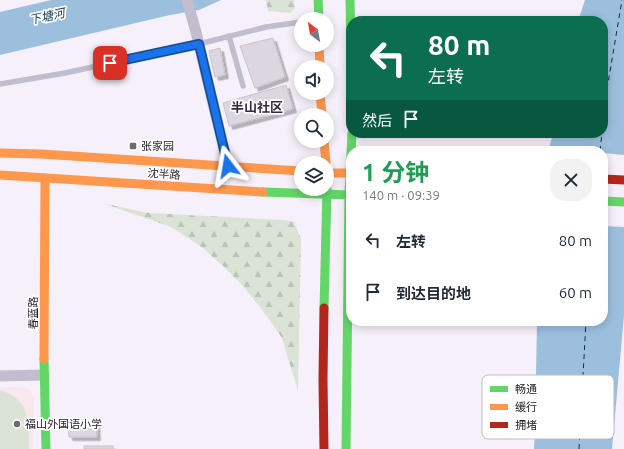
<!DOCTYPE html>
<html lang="zh">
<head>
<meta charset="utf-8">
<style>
	body { margin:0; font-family:Ubuntu,"Noto Sans SC",sans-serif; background:#f2f2f3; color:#1f2937; height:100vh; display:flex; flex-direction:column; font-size:15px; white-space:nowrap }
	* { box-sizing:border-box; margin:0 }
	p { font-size:13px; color:#747a83 }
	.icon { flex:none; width:22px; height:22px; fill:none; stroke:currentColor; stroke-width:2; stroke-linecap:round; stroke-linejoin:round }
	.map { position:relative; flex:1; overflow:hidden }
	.sheet { position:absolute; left:346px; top:146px; width:262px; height:180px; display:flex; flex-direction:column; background:#fff; border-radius:16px; box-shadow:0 2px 10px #0003 }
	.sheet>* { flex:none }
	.guide { position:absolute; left:346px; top:16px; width:262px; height:122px; border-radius:16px; box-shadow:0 2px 10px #0003; background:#0b6e4f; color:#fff; overflow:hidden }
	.needle { width:26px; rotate:329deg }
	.fabs { position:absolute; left:294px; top:12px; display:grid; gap:8px }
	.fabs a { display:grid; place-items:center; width:40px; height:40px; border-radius:50%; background:#fff; box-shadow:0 2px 10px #0003; font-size:20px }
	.pin { position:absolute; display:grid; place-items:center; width:34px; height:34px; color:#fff; margin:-17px; border-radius:8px; box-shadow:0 2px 6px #0006 }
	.me { position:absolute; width:44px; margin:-22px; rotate:346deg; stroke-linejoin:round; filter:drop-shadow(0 0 3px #0008) }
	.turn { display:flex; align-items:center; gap:14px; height:84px; padding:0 16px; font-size:18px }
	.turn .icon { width:52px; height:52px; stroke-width:2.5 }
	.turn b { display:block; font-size:28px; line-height:34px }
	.then { display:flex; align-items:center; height:38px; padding:0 16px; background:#0003; gap:8px; font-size:15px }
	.round { display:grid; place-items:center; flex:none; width:42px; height:42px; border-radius:16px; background:#f2f2f3 }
	.head { display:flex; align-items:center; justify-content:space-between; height:68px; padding:0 16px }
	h1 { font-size:24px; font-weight:700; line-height:30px; color:#1e9e55 }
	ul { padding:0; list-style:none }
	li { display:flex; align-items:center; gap:12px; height:52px; padding:0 16px }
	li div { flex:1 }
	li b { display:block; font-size:15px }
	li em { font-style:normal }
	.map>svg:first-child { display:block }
	.education { fill:#f8e7ed }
	.forest { fill:url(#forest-firs) }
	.pitch { fill:#dae3d5 }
	.water { fill:#9cbfde }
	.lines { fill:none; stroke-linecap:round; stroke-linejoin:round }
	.ferry { stroke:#07334e; stroke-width:1; stroke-dasharray:5 4; stroke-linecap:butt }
	.building { fill:#dcd6e0; stroke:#c8c2cb; filter:url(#shadow) }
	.lane { stroke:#c0bdcc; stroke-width:5.5 }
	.street { stroke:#c0bdcc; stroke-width:11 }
	.fast { stroke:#63d668; stroke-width:9 }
	.slow { stroke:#ff974d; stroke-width:9 }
	.jam { stroke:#b3261e; stroke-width:9 }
	.route-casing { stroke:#114b97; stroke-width:10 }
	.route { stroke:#1a73e8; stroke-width:7 }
	.poi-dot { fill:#6f6973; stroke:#fff; stroke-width:1.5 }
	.labels { text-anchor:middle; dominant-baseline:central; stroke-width:3.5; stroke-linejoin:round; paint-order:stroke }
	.poi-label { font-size:11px; fill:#27212b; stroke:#fff; text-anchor:start }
	.street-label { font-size:11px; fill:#27212b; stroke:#fff }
	.water-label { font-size:12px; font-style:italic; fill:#07334e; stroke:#fff }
	.quarter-label { font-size:13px; font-weight:bold; fill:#372a3e; stroke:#fff }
	.key { fill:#fff; stroke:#bebcbf; stroke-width:1 }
	.key-label { font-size:11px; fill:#27212b }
</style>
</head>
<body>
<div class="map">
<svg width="624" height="449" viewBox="0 0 624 449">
	<defs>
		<pattern id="forest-firs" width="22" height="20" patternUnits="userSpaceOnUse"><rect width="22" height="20" fill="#dae3d5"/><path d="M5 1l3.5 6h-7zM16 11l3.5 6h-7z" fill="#bbc2b7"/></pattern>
		<filter id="shadow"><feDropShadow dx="3.5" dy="3.5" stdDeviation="0" flood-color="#0004"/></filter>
	</defs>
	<rect width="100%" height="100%" fill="#f6f0fa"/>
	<path class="education" d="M17 387 27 388 31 391 34 400 33 449H0V388Z"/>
	<g class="forest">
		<path d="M266 0H294L295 8 291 13 268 11Z"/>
		<path d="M102 203 148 213 284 220 294 222 301 239 298 391 282 338 266 315 244 287 224 267 203 248 171 227Z"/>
	</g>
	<path class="pitch" d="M0 390C31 400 28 422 29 449H0Z"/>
	<g class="water">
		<path d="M51 0H221L199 10 170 15 0 55V12Z"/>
		<path d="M585 0H624V155L603 153V151H576L549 149 553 133H603V21H578Z"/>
		<path d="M603 226 624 227V315L612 449H534L535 430 537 321H603Z"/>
	</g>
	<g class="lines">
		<g class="ferry">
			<path d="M603 125 606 95 622 0"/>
			<path d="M600 151 602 133"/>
			<path d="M579 449 586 321"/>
		</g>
	</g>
	<g class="building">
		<path d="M273 38 285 77 255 88 240 46Z"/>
		<path d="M220 48 225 75 215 77 209 51Z"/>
		<path d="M286 85 293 109 229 126 223 103Z"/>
		<path d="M96 422 97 437H69L68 423Z"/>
		<rect x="84" y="446" width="29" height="3"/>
	</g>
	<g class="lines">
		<g class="lane">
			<path d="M229 36 243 86"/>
			<path d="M0 84 65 73 199 44 266 27 301 22"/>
		</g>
		<g class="street">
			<path d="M187 0 196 32 228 166"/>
			<path d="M0 376 44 375"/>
		</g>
		<g class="fast">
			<path d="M318 0 319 19"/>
			<path d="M350 0 351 49"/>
			<path d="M263 192 351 195"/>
			<path d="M603 201 624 202"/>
			<path d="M324 308 327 189"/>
			<path d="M44 359 46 449"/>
			<path d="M346 449 349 195 352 133"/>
		</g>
		<g class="slow">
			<path d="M319 45 320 67"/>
			<path d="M320 93 322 115"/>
			<path d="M324 141 326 163"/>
			<path d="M0 153 41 154 301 171"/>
			<path d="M327 173H351"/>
			<path d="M0 175 263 192"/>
			<path d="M44 359 45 178"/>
		</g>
		<g class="jam">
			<path d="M603 179 624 180"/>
			<path d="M324 449 323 379 324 308"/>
		</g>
	</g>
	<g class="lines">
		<defs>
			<path id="route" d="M110 63 199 44 228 166"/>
		</defs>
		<use href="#route" class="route-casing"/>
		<use href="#route" class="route"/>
	</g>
	<g class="poi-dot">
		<rect x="129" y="142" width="8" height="8" rx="2"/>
		<circle cx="17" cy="424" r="4"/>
	</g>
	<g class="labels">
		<g class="poi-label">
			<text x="141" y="146">张家园</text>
			<text x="25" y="424">福山外国语小学</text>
		</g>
		<g class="street-label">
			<text transform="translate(164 174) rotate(4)">沈半路</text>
			<text transform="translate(33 313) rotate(-90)">春蓝路</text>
		</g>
		<g class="water-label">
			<text transform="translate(47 16) rotate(-12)">下塘河</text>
		</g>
		<g class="quarter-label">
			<text x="257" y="107">半山社区</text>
		</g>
	</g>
	<rect x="482" y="375" width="132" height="64" rx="6" class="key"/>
	<rect x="490" y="386" width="18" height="6" fill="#63d668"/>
	<rect x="490" y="404" width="18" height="6" fill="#ff974d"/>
	<rect x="490" y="422" width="18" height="6" fill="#b3261e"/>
	<g class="key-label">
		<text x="515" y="393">畅通</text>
		<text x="515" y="411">缓行</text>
		<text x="515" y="429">拥堵</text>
	</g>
</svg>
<div class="fabs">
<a><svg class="needle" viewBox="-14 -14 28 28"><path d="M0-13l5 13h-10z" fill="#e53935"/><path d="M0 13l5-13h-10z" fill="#747a83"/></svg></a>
<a><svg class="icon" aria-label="sound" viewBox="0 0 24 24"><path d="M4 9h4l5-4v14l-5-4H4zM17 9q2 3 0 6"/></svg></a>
<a><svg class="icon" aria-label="search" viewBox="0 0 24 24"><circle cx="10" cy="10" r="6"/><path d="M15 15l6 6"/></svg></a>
<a><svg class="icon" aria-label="layers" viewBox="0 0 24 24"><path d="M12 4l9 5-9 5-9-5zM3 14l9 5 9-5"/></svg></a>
</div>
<div class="pin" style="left:110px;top:63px;background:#d93025"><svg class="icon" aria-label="arrive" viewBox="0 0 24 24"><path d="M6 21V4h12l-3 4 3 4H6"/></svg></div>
<svg class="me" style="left:228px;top:166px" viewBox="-20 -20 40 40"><path d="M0-17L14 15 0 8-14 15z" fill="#1a73e8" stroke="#fff" stroke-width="4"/></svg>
<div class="guide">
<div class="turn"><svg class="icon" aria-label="left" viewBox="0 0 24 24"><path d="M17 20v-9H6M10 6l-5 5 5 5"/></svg><div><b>80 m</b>左转</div></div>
<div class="then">然后<svg class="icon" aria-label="arrive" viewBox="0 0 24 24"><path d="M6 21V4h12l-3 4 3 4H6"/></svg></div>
</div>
<section class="sheet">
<div class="head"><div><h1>1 分钟</h1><p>140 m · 09:39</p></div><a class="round"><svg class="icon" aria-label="close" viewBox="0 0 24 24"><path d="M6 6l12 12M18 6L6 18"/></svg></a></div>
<ul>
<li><svg class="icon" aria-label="left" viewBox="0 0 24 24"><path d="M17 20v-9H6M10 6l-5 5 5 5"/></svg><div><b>左转</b></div><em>80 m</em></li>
<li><svg class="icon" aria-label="arrive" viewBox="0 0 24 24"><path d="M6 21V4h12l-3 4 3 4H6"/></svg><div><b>到达目的地</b></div><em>60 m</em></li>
</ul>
</section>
</div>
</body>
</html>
